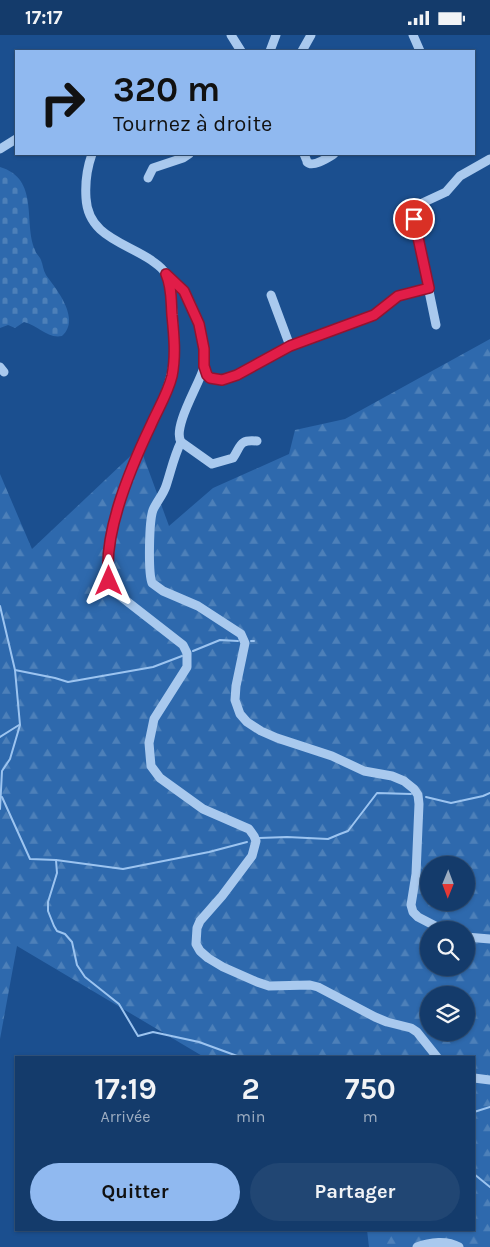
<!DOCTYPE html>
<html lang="fr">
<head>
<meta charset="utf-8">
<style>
	body { margin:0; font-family:Karla,sans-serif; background:#214673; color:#f1f3f6; height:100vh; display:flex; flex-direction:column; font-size:19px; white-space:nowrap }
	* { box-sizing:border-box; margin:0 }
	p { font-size:16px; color:#9dadc1 }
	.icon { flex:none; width:28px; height:28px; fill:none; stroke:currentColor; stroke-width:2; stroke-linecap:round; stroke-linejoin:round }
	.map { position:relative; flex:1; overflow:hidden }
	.drawer { position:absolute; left:15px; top:1021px; width:460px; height:175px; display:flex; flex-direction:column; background:#143b6b; border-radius:0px; box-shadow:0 1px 4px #0004,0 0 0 1px #33557e }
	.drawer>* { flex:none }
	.guide { position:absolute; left:15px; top:15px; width:460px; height:105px; border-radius:0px; box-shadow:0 1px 4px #0004,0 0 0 1px #33557e; background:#90b9f0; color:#111; overflow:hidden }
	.needle { width:32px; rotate:181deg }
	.fabs { position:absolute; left:420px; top:821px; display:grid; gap:10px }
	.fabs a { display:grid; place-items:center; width:55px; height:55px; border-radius:50%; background:#143b6b; box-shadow:0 1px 4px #0004,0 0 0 1px #33557e; font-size:25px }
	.pin { position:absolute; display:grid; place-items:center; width:42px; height:42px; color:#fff; margin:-21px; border:2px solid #fff; border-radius:50%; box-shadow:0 1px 5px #0007 }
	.me { position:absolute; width:55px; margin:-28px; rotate:0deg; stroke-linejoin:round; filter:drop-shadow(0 0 4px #0008) }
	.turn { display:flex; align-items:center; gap:18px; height:105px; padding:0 15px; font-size:22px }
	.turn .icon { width:65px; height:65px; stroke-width:2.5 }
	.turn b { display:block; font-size:35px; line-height:42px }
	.eta { display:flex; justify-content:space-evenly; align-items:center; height:85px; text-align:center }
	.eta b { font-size:30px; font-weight:700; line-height:35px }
	.button { display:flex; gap:10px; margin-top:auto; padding:10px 15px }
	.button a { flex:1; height:58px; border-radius:30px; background:#90b9f0; color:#111; font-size:20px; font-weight:700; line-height:58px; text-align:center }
	.button a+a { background:#214673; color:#f1f3f6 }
	.status { display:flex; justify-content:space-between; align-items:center; height:35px; padding:0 25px; background:#143b6b; direction:ltr }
	.status svg { height:14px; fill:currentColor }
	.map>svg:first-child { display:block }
	.forest { fill:url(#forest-firs); fill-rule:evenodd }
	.cemetery { fill:url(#cemetery-stones) }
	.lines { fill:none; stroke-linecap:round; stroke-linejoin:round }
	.stream { stroke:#9cc4f0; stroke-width:2 }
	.minor { stroke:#a9c9ee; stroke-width:9 }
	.route-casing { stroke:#92132f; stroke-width:12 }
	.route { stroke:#e11d48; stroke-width:9 }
</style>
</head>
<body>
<div class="status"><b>17:17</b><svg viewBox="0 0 49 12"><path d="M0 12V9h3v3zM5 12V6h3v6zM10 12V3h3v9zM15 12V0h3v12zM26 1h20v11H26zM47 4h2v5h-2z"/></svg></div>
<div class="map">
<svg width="490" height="1212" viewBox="0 0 490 1212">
	<defs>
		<pattern id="forest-firs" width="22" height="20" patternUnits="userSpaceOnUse" patternTransform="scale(1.25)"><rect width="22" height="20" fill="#2e69ad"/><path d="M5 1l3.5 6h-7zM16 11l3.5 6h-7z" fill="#4d80b9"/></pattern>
		<pattern id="cemetery-stones" width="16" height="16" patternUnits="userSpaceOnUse" patternTransform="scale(1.25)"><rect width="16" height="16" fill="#2e69ad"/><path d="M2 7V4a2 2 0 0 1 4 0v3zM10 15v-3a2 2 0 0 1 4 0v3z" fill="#4d80b9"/></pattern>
	</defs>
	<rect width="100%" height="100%" fill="#1b4f8f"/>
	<path class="forest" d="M490 304V1212H369L367 1195H474V1022H204L17 911 0 1004V439L32 514 140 412 169 491 213 453 289 419 295 395 345 384ZM429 830H466V868H429ZM429 895H466V932H429ZM429 960H466V998H429Z"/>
	<path class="cemetery" d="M0 132C40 144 23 187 35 215 36 219 40 222 41 225 43 230 43 235 46 240 57 255 81 284 62 301 47 304 38 290 24 287L15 293 8 290 0 293Z"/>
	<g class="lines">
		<g class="stream">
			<path d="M0 571 15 635 20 690 10 724 2 736 0 774"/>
			<path d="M251 606H254"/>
			<path d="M193 616 220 605 238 606"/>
			<path d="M15 635 55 643 68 647 153 632 182 621"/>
			<path d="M0 702 19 690"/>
			<path d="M2 762 30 824 56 825 57 838 48 867V876L54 891 57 896 65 899 72 907 77 930 85 942 119 969 138 1001 153 997 199 1007 240 1022"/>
			<path d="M426 762 451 768 483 761 490 758"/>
			<path d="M259 803 287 802 328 804 340 799 348 796 377 758 411 759"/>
			<path d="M56 825 123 834 209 817 247 807"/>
			<path d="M474 1077 490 1072"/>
			<path d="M474 1139 490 1152"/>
		</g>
		<g class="minor">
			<path d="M231 0 241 16"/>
			<path d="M413 0 420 16"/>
			<path d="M270 16 276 0"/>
			<path d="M302 16 311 0"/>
			<path d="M0 114 16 104"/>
			<path d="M92 119C87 133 85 148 86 163 88 201 124 207 151 225 156 229 162 232 165 238 173 248 175 305 174 320 172 356 151 387 137 419 124 450 113 483 109 517 108 531 106 545 115 557L183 610 187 618V632L154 684 149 708 151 731 160 743 203 774 249 794 254 801 256 806 252 821 222 861 200 886 197 893 196 909 200 916 208 923 223 932 257 947 269 951 310 950 318 952 375 982 387 987 411 993 417 997 437 1022"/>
			<path d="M304 119C304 119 307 126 307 127 313 133 329 122 334 119"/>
			<path d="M148 143 153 133 183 123 189 119"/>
			<path d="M166 239C172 244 179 249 183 255 194 270 209 314 204 332 200 348 172 392 181 407L212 429 233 423C241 411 239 404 257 406"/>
			<path d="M271 260 290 311"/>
			<path d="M436 290 414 184V176L418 170 446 157 460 141 490 124"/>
			<path d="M205 331C208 347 217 346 230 343L290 311 374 280 399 261 429 253"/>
			<path d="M0 332 4 337"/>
			<path d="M181 407C174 421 171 436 166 451 163 460 157 466 153 475 149 486 148 537 152 548L163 556 198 571 241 599 245 608 236 651 235 665 240 679 247 687 261 696 277 703 332 721 364 736 392 741 404 746 414 754 418 760 419 769 416 839 411 870 413 877 418 882 443 895"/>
			<path d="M466 902 490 904"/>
			<path d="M474 1043 490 1045"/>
			<path d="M417 1212C430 1207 447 1205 459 1212"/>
		</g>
	</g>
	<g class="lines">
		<defs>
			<path id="route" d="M109 546C102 499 131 432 151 390 158 374 168 358 172 341 176 321 174 300 172 280 171 267 172 252 166 239L184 256 199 289 204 314V331L207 340 210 343 222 345 237 340 290 311 374 280 398 261 429 253 414 184"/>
		</defs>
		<use href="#route" class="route-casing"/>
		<use href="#route" class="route"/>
	</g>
</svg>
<div class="fabs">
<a><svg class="needle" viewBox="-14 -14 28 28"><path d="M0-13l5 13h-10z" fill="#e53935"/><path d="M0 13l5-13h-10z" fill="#9dadc1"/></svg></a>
<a><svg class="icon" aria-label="search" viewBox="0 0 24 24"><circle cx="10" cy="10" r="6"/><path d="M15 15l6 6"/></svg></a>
<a><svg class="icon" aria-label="layers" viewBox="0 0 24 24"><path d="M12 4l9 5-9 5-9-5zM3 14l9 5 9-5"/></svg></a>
</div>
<div class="pin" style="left:414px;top:184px;background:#d93025"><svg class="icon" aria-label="arrive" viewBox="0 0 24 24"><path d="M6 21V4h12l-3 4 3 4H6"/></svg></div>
<svg class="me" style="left:109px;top:546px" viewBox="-20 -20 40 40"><path d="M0-17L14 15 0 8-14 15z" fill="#e11d48" stroke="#fff" stroke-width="4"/></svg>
<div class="guide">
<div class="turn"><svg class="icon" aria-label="right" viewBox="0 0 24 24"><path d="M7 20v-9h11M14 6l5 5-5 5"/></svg><div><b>320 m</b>Tournez à droite</div></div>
</div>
<section class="drawer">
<div class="eta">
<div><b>17:19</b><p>Arrivée</p></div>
<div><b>2</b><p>min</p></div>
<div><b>750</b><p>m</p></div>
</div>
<div class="button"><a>Quitter</a><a>Partager</a></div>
</section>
</div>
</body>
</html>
